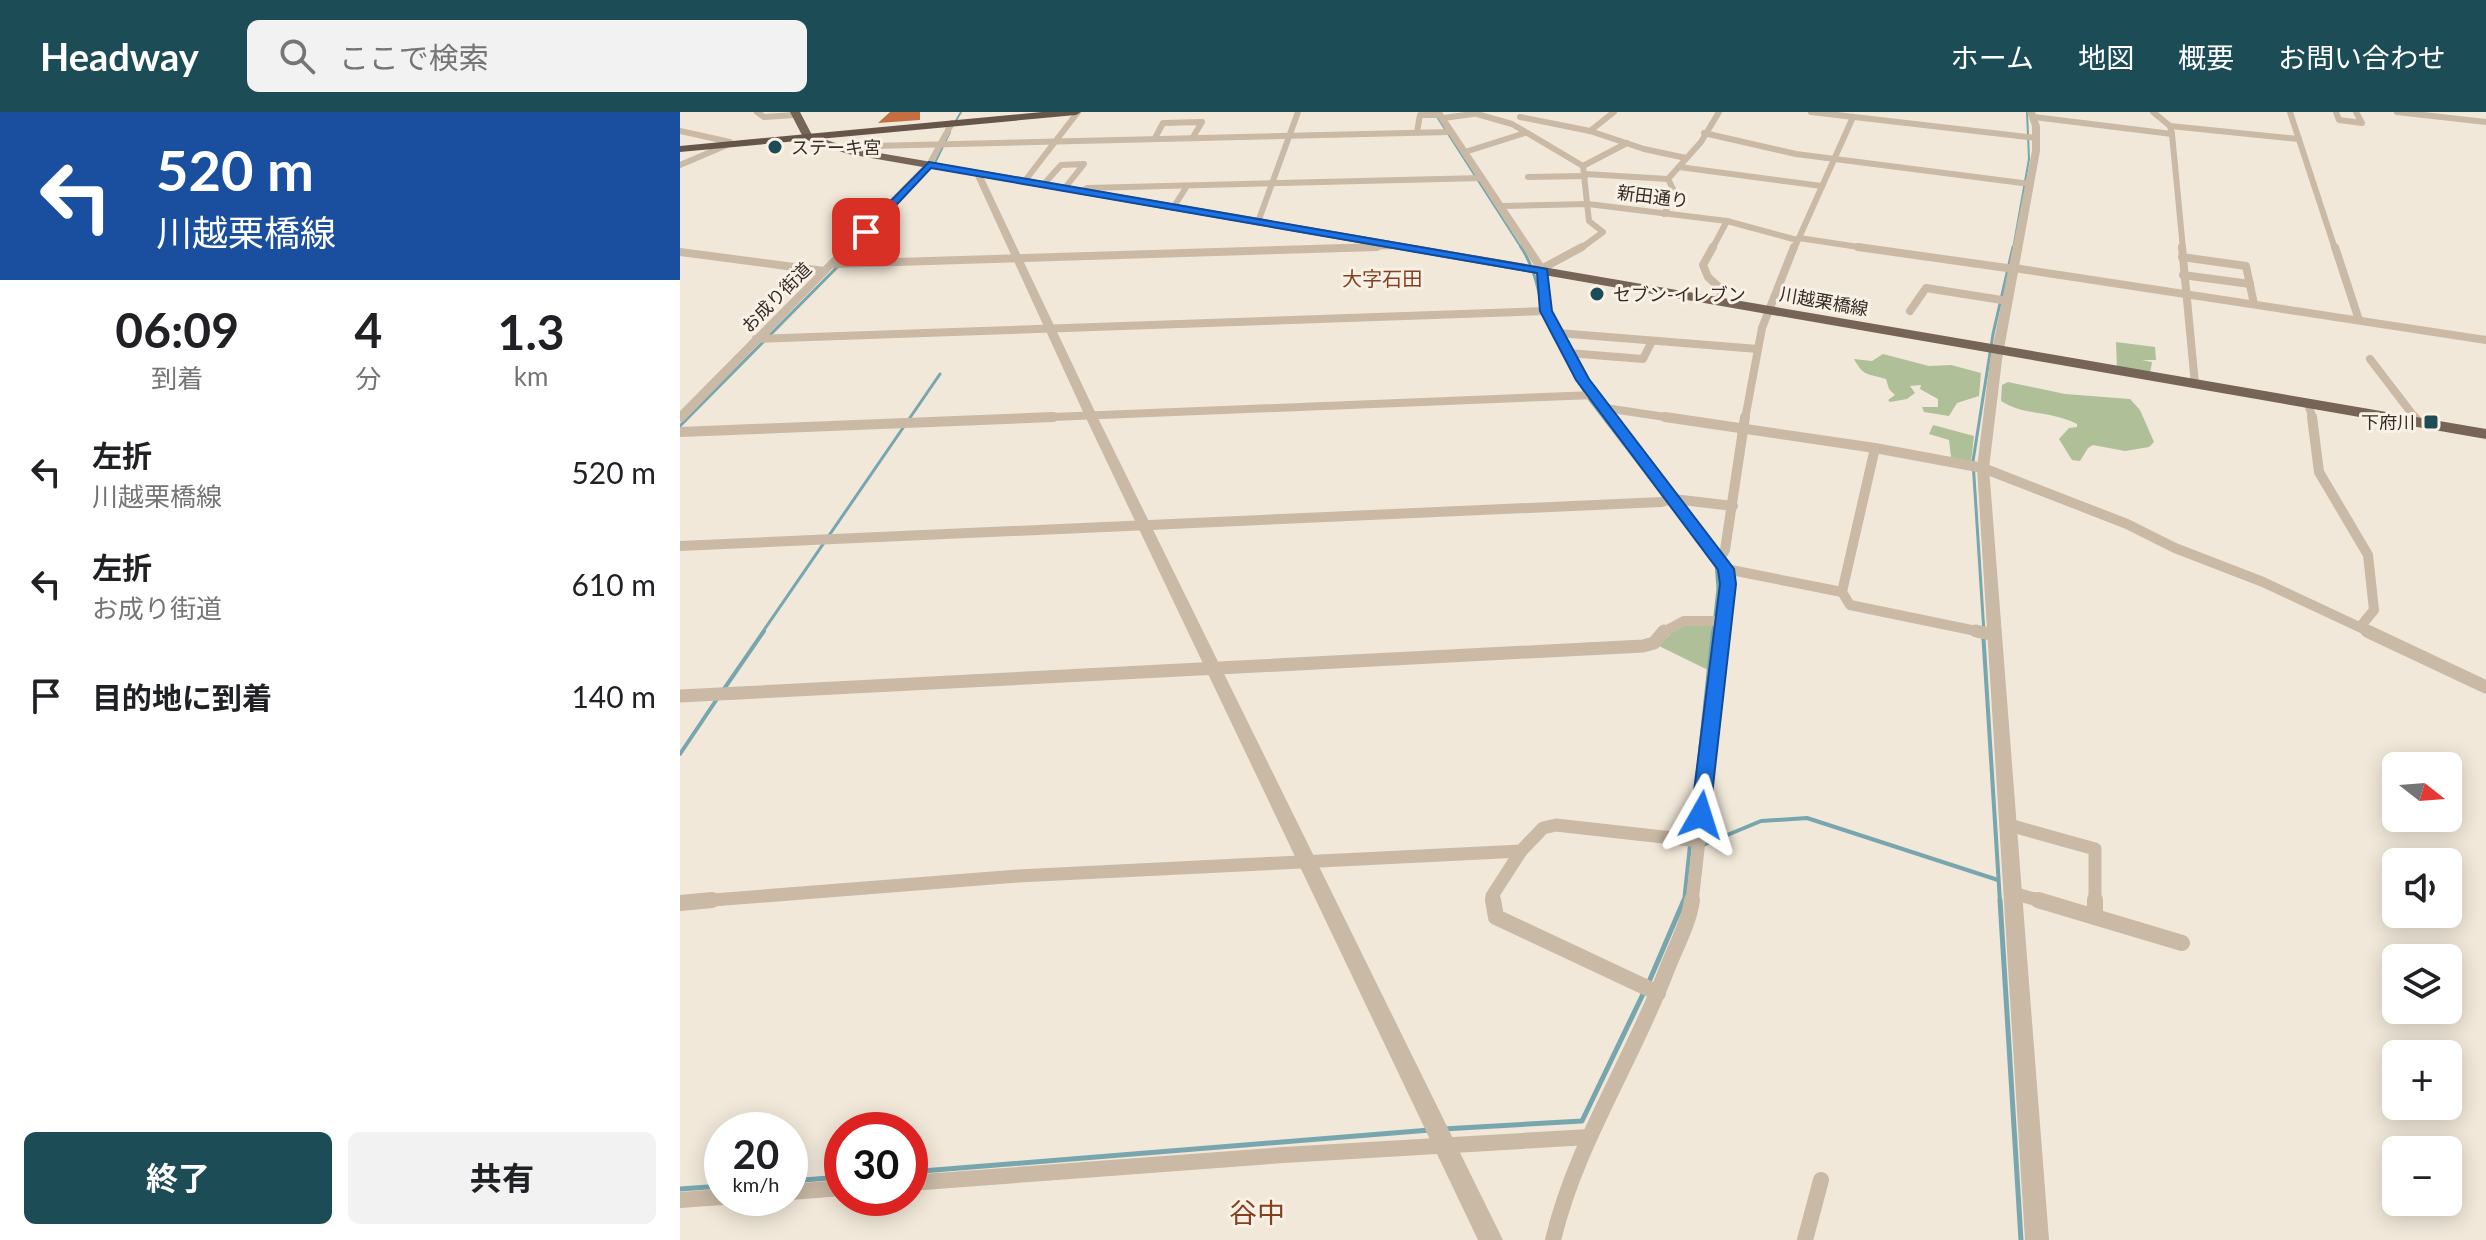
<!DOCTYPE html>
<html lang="ja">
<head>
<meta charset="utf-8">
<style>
	body { margin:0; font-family:Lato,"Noto Sans JP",sans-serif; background:#f2f2f2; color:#202124; height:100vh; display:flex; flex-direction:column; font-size:30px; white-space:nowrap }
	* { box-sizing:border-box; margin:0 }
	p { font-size:26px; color:#757577 }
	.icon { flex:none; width:44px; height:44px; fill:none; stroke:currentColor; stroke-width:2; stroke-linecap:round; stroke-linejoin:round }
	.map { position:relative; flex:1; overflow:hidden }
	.drawer { display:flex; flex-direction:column; background:#fff; width:680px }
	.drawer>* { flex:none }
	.hud { background:#1a4fa0; color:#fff; overflow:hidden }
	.needle { width:52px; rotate:107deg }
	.buttons { position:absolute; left:1702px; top:640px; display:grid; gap:16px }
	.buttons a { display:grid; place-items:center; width:80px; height:80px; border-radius:12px; background:#fff; box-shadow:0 4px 20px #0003; font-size:40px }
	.speed { position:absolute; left:24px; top:1000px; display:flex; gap:16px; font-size:40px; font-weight:700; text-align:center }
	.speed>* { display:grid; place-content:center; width:104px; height:104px; border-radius:50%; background:#fff; box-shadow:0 4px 20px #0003; line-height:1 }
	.speed small { font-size:20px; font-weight:400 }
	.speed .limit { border:12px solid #d22; background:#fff; color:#111 }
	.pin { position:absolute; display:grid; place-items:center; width:68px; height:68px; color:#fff; margin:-34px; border-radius:16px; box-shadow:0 4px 12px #0006 }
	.me { position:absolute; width:88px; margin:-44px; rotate:6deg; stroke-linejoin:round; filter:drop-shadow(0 0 6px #0008) }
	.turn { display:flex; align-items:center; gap:28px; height:168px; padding:0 24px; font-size:36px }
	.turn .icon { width:104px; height:104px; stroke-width:2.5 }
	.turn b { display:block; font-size:56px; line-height:68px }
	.eta { display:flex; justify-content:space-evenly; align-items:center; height:136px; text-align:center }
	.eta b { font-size:48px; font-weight:700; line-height:56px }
	.cta { display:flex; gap:16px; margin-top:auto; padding:16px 24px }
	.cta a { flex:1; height:92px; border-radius:12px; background:#1c4c55; color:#fff; font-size:32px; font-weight:700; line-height:92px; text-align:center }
	.cta a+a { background:#f2f2f2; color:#202124 }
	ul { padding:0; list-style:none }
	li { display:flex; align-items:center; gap:24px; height:112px; padding:0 24px }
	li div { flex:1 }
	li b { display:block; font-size:30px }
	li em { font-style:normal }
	header { display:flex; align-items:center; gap:48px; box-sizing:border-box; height:112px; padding:0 40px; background:#1c4c55; color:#fff }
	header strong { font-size:38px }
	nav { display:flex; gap:44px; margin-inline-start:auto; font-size:28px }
	.search { width:560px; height:72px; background:#f2f2f2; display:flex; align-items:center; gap:20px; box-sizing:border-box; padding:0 28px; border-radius:12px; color:#757577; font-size:30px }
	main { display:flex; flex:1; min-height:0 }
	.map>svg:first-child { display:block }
	.green { fill:#afc099 }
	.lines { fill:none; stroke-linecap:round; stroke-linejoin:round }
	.stream-far3 { stroke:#78a6ae; stroke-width:2 }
	.stream-far2 { stroke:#78a6ae; stroke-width:3 }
	.stream-far1 { stroke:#78a6ae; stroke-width:4 }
	.stream { stroke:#78a6ae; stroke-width:5 }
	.building { fill:#c56e42 }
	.minor-far4 { stroke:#c9b9a5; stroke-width:6 }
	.minor-far3 { stroke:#c9b9a5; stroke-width:8 }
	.minor-far2 { stroke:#c9b9a5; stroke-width:10 }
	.minor-far1 { stroke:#c9b9a5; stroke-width:13 }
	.minor { stroke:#c9b9a5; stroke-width:16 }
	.tertiary { fill:#c9b9a5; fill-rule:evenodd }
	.primary { fill:#766557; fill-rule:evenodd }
	.trunk { fill:#66564a; fill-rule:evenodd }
	.route { fill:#1a73e8; stroke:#114b97; stroke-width:2 }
	.poi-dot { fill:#1c4c55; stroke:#f9f1e5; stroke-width:3 }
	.labels { text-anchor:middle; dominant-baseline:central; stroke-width:6; stroke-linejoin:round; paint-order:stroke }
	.far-poi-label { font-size:18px; fill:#342c26; stroke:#f9f1e5; text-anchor:start }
	.far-street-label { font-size:18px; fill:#342c26; stroke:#f9f1e5 }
	.far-quarter-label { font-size:20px; fill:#834120; stroke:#f9f1e5 }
	.near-quarter-label { font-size:28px; fill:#834120; stroke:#f9f1e5 }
</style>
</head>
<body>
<header>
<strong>Headway</strong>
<div class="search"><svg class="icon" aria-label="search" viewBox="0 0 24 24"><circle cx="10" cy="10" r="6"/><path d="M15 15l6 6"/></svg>ここで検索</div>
<nav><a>ホーム</a><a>地図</a><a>概要</a><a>お問い合わせ</a></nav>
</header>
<main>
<section class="drawer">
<div class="hud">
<div class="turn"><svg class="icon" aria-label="left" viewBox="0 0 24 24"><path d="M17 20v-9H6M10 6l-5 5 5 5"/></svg><div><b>520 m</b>川越栗橋線</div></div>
</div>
<div class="eta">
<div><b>06:09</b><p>到着</p></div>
<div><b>4</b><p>分</p></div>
<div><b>1.3</b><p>km</p></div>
</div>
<ul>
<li><svg class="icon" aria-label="left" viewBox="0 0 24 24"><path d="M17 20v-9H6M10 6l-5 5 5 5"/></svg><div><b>左折</b><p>川越栗橋線</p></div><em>520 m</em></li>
<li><svg class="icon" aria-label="left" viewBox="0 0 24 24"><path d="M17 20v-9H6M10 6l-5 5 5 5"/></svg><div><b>左折</b><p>お成り街道</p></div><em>610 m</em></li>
<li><svg class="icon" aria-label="arrive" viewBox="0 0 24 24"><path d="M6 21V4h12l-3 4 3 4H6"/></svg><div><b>目的地に到着</b></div><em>140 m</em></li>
</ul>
<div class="cta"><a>終了</a><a>共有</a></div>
</section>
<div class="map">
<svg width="1806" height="1128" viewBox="0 0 1806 1128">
	<rect width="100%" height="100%" fill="#f1e8d9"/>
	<g class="green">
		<path d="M1436 230 1475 235 1476 248H1462L1472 250 1470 261 1437 256Z"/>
		<path d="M1203 242 1249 254 1271 253 1301 261 1299 284 1277 291 1269 304 1244 300 1242 295H1258V287L1240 277 1241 273 1230 274 1235 281 1227 287 1210 290 1208 288 1215 283 1209 277 1206 267C1187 261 1184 265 1174 247L1192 249Z"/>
		<path d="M1328 270 1385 282 1450 287 1460 298 1474 330 1469 335 1445 339 1413 333 1408 336 1400 349 1392 348 1379 327 1389 316 1397 315V312C1370 298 1344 304 1321 289L1322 273Z"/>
		<path d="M1253 313 1294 324 1291 350 1271 345 1269 328 1249 322Z"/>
		<path d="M1001 511 1033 513 1028 558 979 534Z"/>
	</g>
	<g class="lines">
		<g class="stream-far3">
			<path d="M754 0 842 137"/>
			<path d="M274 12 281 0"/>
			<path d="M175 137 255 51 270 20"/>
			<path d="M1333 137 1349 47 1347 0"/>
		</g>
		<g class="stream-far2">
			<path d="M841 135C862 167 857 197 877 230"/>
			<path d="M891 255 907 284 1025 438"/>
			<path d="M0 314 177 135"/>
			<path d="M82 521 260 262"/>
			<path d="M1033 521 1038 477 1036 451"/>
			<path d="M1304 521 1293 349 1313 222 1333 135"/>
		</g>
		<g class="stream-far1">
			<path d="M1303 519 1320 790"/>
			<path d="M44 577 84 519"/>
			<path d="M0 642 39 584"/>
			<path d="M1011 724 1033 519"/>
			<path d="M1023 733 1081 709 1127 706 1318 768"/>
			<path d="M1004 790 1010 733"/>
		</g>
		<g class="stream">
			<path d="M1320 788 1341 1128"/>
			<path d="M968 872 1004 788"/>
			<path d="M763 1017 902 1009 964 880"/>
			<path d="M230 1060 750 1018"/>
			<path d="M110 1069 162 1065"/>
			<path d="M0 1077 42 1074"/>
		</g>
	</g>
	<path class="building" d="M210 0H240V8L198 11Z"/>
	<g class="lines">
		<g class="minor-far4">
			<path d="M77 0 84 5 115 3"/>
			<path d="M790 0 832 12 903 54 909 109 923 120 900 137"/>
			<path d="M1131 0 1357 26"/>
			<path d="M1473 0 1490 14 1492 22 1503 137"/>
			<path d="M1610 0 1655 137"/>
			<path d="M1656 0 1659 8 1682 11 1676 0"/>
			<path d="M1717 0 1806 10"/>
			<path d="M840 5 910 19 964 37 1006 46"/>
			<path d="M1354 5 1492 22"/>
			<path d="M763 6 793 2"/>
			<path d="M1490 14 1619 27"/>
			<path d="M0 19 50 30"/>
			<path d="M910 19 934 0"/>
			<path d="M737 20 740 3H760"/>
			<path d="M1024 21 1116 42 1350 72"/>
			<path d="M475 26 483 11 522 10 513 25"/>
			<path d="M150 35 771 20"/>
			<path d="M785 40 845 21"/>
			<path d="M0 53 47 33"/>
			<path d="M249 53 272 11"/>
			<path d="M903 54 947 31"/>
			<path d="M999 55 1142 74"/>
			<path d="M905 62 988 67"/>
			<path d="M848 65 905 64"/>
			<path d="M344 70 398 0"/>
			<path d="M363 73 381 53 404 52 384 77"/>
			<path d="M401 80 407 76 802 66"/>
			<path d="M822 94 908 92 1047 109 1117 128"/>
			<path d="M493 96 507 74"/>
			<path d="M984 102 995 81 988 67 1021 30 1039 0"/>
			<path d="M578 110 618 0"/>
			<path d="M1119 126 1192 137"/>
			<path d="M635 137 713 134"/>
			<path d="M1032 137 1047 109"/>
			<path d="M1114 137 1173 5"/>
		</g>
		<g class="minor-far3">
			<path d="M1033 135 1023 153 1028 165 1043 179 1038 189"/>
			<path d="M1178 135 1334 157"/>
			<path d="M1502 135 1515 272"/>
			<path d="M1655 135 1679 208"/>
			<path d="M0 140 144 159"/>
			<path d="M1502 145 1566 154 1574 192"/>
			<path d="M152 152 697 135"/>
			<path d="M863 156 902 135"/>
			<path d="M1334 156 1806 228"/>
			<path d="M863 159C860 214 901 265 933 307"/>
			<path d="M1503 163 1570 172"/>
			<path d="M1230 199 1246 176 1328 189"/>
			<path d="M878 221 1078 237"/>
			<path d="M76 227 866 199"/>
			<path d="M888 241 963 247 972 229"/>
			<path d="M1690 247 1736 307"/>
			<path d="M1628 292 1633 307"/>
			<path d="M925 296 999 307"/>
			<path d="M324 307 914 283"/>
			<path d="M1065 307 1082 216 1114 135"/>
		</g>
		<g class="minor-far2">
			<path d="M931 305 1046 457 1048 472 1042 521"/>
			<path d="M985 305 1195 336 1303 356 1447 412 1495 436 1583 470 1692 521"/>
			<path d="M1632 305 1639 360 1688 443 1694 498 1680 515"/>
			<path d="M1734 305 1738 310"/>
			<path d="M0 320 373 305"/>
			<path d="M0 434 981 390 993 387 1053 394"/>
			<path d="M1040 446 1045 438 1065 305"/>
			<path d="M1046 457 1162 480 1195 336"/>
			<path d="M1162 480 1170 493 1306 521"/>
			<path d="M982 521 1004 509H1042"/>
		</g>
		<g class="minor-far1">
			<path d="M1296 519 1315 523"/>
			<path d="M1687 519 1806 575"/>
			<path d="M0 584 963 534 974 531 984 519"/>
			<path d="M1329 713 1415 737V790"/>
			<path d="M1333 781 1365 790"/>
			<path d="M7 790 338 764 841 739 863 716 876 713 1019 729"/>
			<path d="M813 790 812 784 841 739"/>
			<path d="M1012 790 1043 519"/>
		</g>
		<g class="minor">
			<path d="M813 788 816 805 978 881"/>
			<path d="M1358 788 1502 831"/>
			<path d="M1415 788V804"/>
			<path d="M0 791 32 788"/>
			<path d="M230 1071 604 1043 909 1025"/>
			<path d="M110 1080 162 1076"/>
			<path d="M0 1088 42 1085"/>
			<path d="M873 1128C896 1032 952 949 987 857 995 836 1009 811 1012 788"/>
			<path d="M1125 1128 1141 1068"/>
		</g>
		<g class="tertiary">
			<path d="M754 0H762L868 159 867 161H859Z"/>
			<path d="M1347 0H1355L1360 14V39L1322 248 1309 356 1369 1128H1345L1297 356 1310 248 1352 39V14Z"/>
			<path d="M246 51 253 53 4 309 0 310V299Z"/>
			<path d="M298 59 302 62 417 304 823 1128H798L405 304 294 62Z"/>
		</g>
		<path class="primary" d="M110 0H120L132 23 170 36 1806 317V327L168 42 124 27Z"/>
		<path class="trunk" d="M362 0H401L396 3 0 40V34Z"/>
	</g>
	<path class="route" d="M249 50 867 157 872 199 909 267 1054 457 1056 472 1029 709 1021 712 1014 709 1011 703 1040 472 1038 458 896 268 860 199 857 161 251 56 189 122H182V118Z"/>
	<g class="poi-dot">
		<circle cx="95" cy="35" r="8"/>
		<circle cx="917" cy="182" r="8"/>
		<rect x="1743" y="302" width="16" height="16" rx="4"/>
	</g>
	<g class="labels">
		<g class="far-poi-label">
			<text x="111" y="35">ステーキ宮</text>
			<text x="933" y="182">セブン-イレブン</text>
			<text x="1735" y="310" text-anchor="end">下府川</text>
		</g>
		<g class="far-street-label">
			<text transform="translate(973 84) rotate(7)">新田通り</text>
			<text transform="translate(96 185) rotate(-45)">お成り街道</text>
			<text transform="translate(1144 189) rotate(10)">川越栗橋線</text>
		</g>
		<g class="far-quarter-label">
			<text x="702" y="166">大字石田</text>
		</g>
		<g class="near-quarter-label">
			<text x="577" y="1100">谷中</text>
		</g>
	</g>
</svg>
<div class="buttons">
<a><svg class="needle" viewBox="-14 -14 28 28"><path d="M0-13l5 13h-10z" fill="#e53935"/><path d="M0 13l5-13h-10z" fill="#757577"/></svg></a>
<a><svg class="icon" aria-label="sound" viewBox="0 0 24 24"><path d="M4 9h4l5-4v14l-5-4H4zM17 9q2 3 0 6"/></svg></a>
<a><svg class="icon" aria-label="layers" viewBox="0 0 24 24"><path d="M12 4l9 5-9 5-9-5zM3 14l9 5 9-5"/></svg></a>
<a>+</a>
<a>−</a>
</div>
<div class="speed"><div>20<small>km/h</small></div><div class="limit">30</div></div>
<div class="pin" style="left:186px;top:120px;background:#d93025"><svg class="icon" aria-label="arrive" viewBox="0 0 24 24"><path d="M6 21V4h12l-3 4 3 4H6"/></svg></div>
<svg class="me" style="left:1021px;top:703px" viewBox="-20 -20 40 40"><path d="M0-17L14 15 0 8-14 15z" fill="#1a73e8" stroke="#fff" stroke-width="4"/></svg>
</div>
</main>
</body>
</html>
